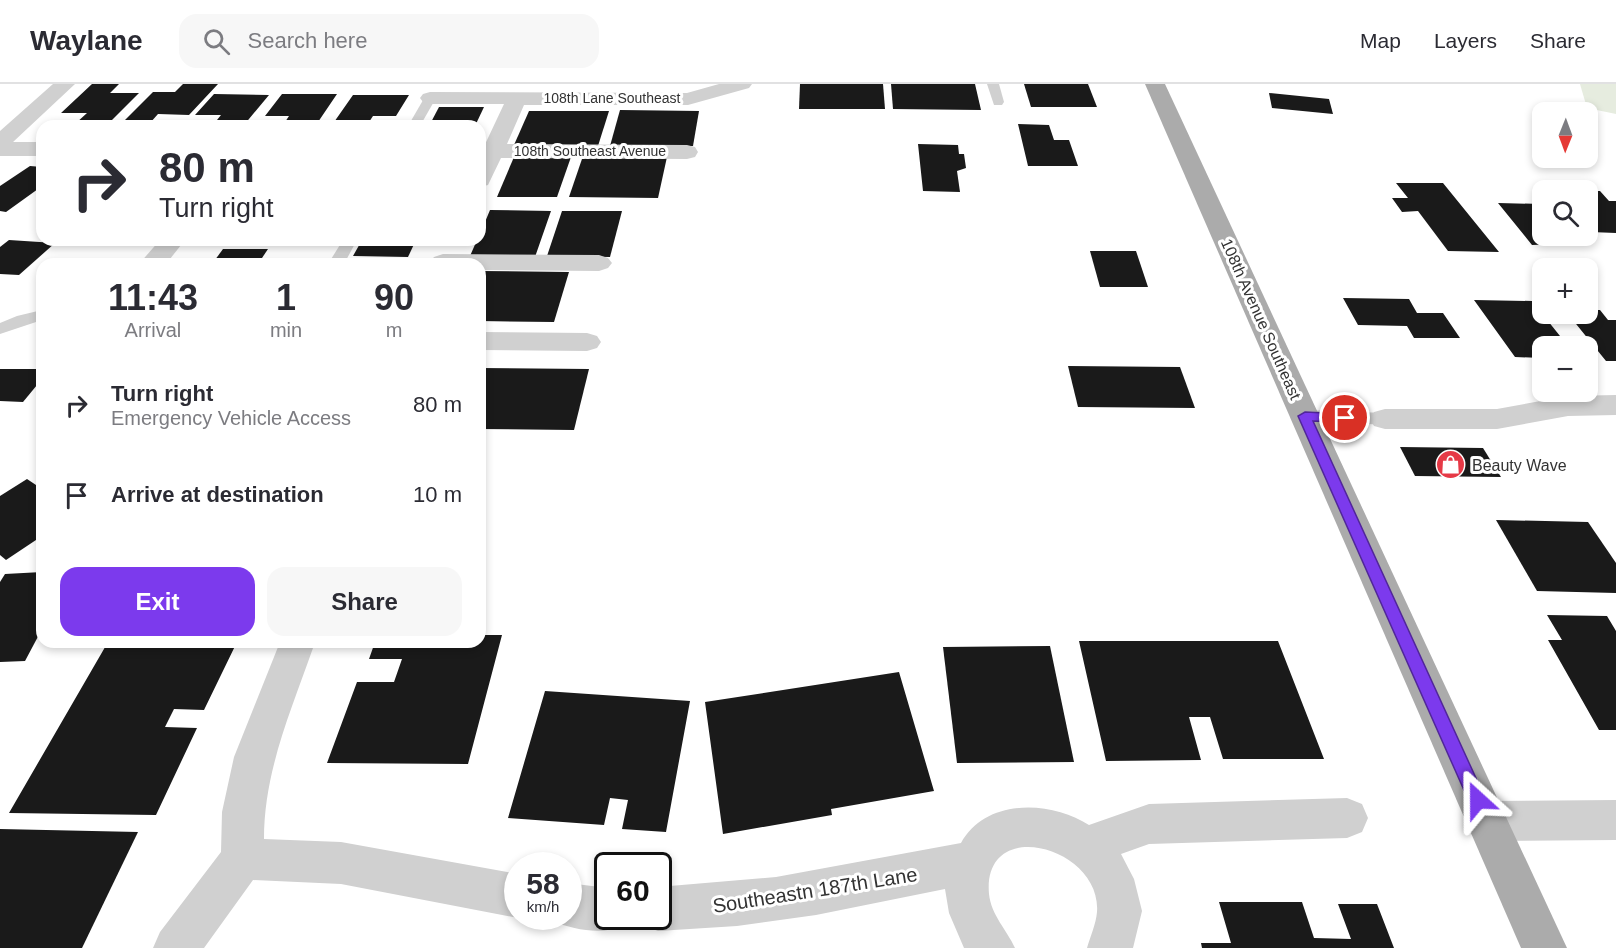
<!DOCTYPE html>
<html lang="en">
<head>
<meta charset="utf-8">
<style>
	body { margin:0; font-family:Helvetica,sans-serif; background:#f7f7f7; color:#2b2b33; height:100vh; display:flex; flex-direction:column; font-size:22px; white-space:nowrap }
	* { box-sizing:border-box; margin:0 }
	p { font-size:20px; color:#7c7c81 }
	.icon { flex:none; width:33px; height:33px; fill:none; stroke:currentColor; stroke-width:2; stroke-linecap:round; stroke-linejoin:round }
	.map { position:relative; flex:1; overflow:hidden }
	.sheet { position:absolute; left:36px; top:174px; width:450px; height:390px; display:flex; flex-direction:column; background:#fff; border-radius:18px; box-shadow:0 3px 9px #0003 }
	.sheet>* { flex:none }
	.banner { position:absolute; left:36px; top:36px; width:450px; height:126px; border-radius:18px; box-shadow:0 3px 9px #0003; background:#fff; color:#2b2b33; overflow:hidden }
	.needle { width:39px; rotate:181deg }
	.tools { position:absolute; left:1532px; top:18px; display:grid; gap:12px }
	.tools a { display:grid; place-items:center; width:66px; height:66px; border-radius:12px; background:#fff; box-shadow:0 3px 9px #0003; font-size:30px }
	.speed { position:absolute; left:504px; top:768px; display:flex; gap:12px; font-size:30px; font-weight:700; text-align:center }
	.speed>* { display:grid; place-content:center; width:78px; height:78px; border-radius:50%; background:#fff; box-shadow:0 3px 9px #0003; line-height:1 }
	.speed small { font-size:15px; font-weight:400 }
	.speed .limit { border:3px solid #111; border-radius:9px; background:#fff; color:#111 }
	.pin { position:absolute; display:grid; place-items:center; width:51px; height:51px; color:#fff; margin:-26px; border:3px solid #fff; border-radius:50%; box-shadow:0 2px 6px #0007 }
	.me { position:absolute; width:66px; margin:-33px; rotate:336deg; stroke-linejoin:round; filter:drop-shadow(0 0 4px #0008) }
	.turn { display:flex; align-items:center; gap:21px; height:126px; padding:0 24px; font-size:27px }
	.turn .icon { width:78px; height:78px; stroke-width:2.5 }
	.turn b { display:block; font-size:42px; line-height:51px }
	.eta { display:flex; justify-content:space-evenly; align-items:center; height:102px; text-align:center }
	.eta b { font-size:36px; font-weight:800; line-height:42px }
	.cta { display:flex; gap:12px; margin-top:auto; padding:12px 24px }
	.cta a { flex:1; height:69px; border-radius:18px; background:#7c3aed; color:#fff; font-size:24px; font-weight:800; line-height:69px; text-align:center }
	.cta a+a { background:#f7f7f7; color:#2b2b33 }
	ul { padding:0; list-style:none }
	li { display:flex; align-items:center; gap:18px; height:90px; padding:0 24px }
	li div { flex:1 }
	li b { display:block; font-size:22px }
	li em { font-style:normal }
	header { display:flex; align-items:center; gap:36px; box-sizing:border-box; height:84px; padding:0 30px; background:#fff; border-bottom:2px solid #e1e1e2 }
	header strong { font-size:28px }
	nav { display:flex; gap:33px; margin-inline-start:auto; font-size:21px }
	.search { width:420px; height:54px; background:#f7f7f7; display:flex; align-items:center; gap:15px; box-sizing:border-box; padding:0 21px; border-radius:18px; color:#7c7c81; font-size:22px }
	.map>svg:first-child { display:block }
	.green { fill:#e6ecdf }
	.building { fill:#1a1a1a }
	.lines { fill:none; stroke-linecap:round; stroke-linejoin:round }
	.lane { fill:#d0d0d0; fill-rule:evenodd }
	.street { fill:#d0d0d0; fill-rule:evenodd }
	.primary { fill:#ababab; fill-rule:evenodd }
	.route { fill:#7c3aed; stroke:#51269a; stroke-width:1.5 }
	.labels { text-anchor:middle; dominant-baseline:central; stroke-width:6; stroke-linejoin:round; paint-order:stroke }
	.far-street-label { font-size:14px; fill:#333; stroke:#fff }
	.street-label { font-size:16px; fill:#333; stroke:#fff }
	.poi-label { font-size:16px; fill:#333; stroke:#fff; text-anchor:start }
	.near-street-label { font-size:20px; fill:#333; stroke:#fff }
</style>
</head>
<body>
<header>
<strong>Waylane</strong>
<div class="search"><svg class="icon" aria-label="search" viewBox="0 0 24 24"><circle cx="10" cy="10" r="6"/><path d="M15 15l6 6"/></svg>Search here</div>
<nav><a>Map</a><a>Layers</a><a>Share</a></nav>
</header>
<div class="map">
<svg width="1616" height="864" viewBox="0 0 1616 864">
	<rect width="100%" height="100%" fill="#fff"/>
	<path class="green" d="M1580 0H1616V30L1587 24Z"/>
	<g class="building">
		<path d="M92 0H119L110 9H139L108 40H75L87 29H61Z"/>
		<path d="M183 0H218L189 31 158 30 150 39H122L153 8H175Z"/>
		<path d="M800 0H883L885 25H799Z"/>
		<path d="M891 0H975L981 26 893 25Z"/>
		<path d="M1024 0H1088L1097 23H1031Z"/>
		<path d="M1269 9 1329 15 1333 30 1272 24Z"/>
		<path d="M214 10 269 11 244 41H213L221 31H195Z"/>
		<path d="M282 10H337L316 41H283L289 32H265Z"/>
		<path d="M353 11H409L396 32H373L367 41H332Z"/>
		<path d="M439 23H484L475 42H429Z"/>
		<path d="M620 26 699 27 693 62H610Z"/>
		<path d="M529 27H609L598 62 514 61Z"/>
		<path d="M1018 40 1049 41 1054 56H1069L1078 82H1028Z"/>
		<path d="M918 60 958 61 959 70H964L966 84 957 87 960 108 923 107Z"/>
		<path d="M583 72 667 73 658 114 569 113Z"/>
		<path d="M514 73H571L557 113H497Z"/>
		<path d="M30 82 42 83V106L38 105 6 128 0 127V102Z"/>
		<path d="M1396 99H1443L1499 168 1448 167 1418 127 1402 128 1392 114H1408Z"/>
		<path d="M1587 107H1600L1609 117H1616V149L1591 148 1587 144Z"/>
		<path d="M1498 119 1542 120V152H1579L1586 159 1532 161Z"/>
		<path d="M490 126 551 127 535 173 470 172 477 156H480V150Z"/>
		<path d="M562 127H622L610 173 547 172Z"/>
		<path d="M9 156 55 159 19 191 0 190V163Z"/>
		<path d="M362 156H416L408 173 353 172Z"/>
		<path d="M223 165H268L258 180H212Z"/>
		<path d="M1090 167H1136L1148 203H1100Z"/>
		<path d="M369 174 406 175 404 180H366Z"/>
		<path d="M480 187 569 188 554 238 480 237Z"/>
		<path d="M1343 214 1409 215 1417 229H1443L1460 254H1414L1407 242 1358 241Z"/>
		<path d="M1474 216 1532 217 1568 262H1542V274L1515 273Z"/>
		<path d="M1587 226H1600L1608 236H1616V277H1606L1568 230H1587Z"/>
		<path d="M1068 282 1180 283 1195 324 1078 323Z"/>
		<path d="M480 284 589 285 574 346 480 345Z"/>
		<path d="M0 285H42V295L23 318 0 317Z"/>
		<path d="M1400 363 1483 364 1501 393 1415 392Z"/>
		<path d="M27 395 42 405V452L6 476 0 471V412Z"/>
		<path d="M1496 436 1588 438 1616 479V509L1537 507Z"/>
		<path d="M42 488V545L25 577 0 578V498L5 490Z"/>
		<path d="M1547 531 1607 532 1616 547V646H1599L1548 556H1562Z"/>
		<path d="M480 551H502L468 680 327 679 357 598H394L402 575H369L375 558H480Z"/>
		<path d="M1079 557H1278L1324 675H1223L1210 633H1189L1201 676 1106 677Z"/>
		<path d="M108 558H237L204 626 174 625 165 643 197 644 156 731 9 729Z"/>
		<path d="M1050 562 1074 678 957 679 943 563Z"/>
		<path d="M899 588 934 707 831 725 832 731 723 750 705 618Z"/>
		<path d="M545 607 690 617 666 748 622 745 628 716 610 714 604 741 508 734Z"/>
		<path d="M0 745 138 748 82 864H0Z"/>
		<path d="M1219 818H1302L1314 854 1351 855 1338 820H1377L1394 864H1202L1201 859H1231Z"/>
	</g>
	<g class="lines">
		<g class="lane">
			<path d="M987 0H999L1004 18 1002 21H994Z"/>
			<path d="M430 10 436 14 420 42H408L426 11Z"/>
			<path d="M343 156H357L344 180H328Z"/>
			<path d="M42 226V236L0 250V239L17 232Z"/>
			<path d="M1305 326 1385 329 1391 331 1394 335 1391 339 1385 341 1299 336 1296 332 1299 328Z"/>
		</g>
		<g class="street">
			<path d="M53 0H75L13 58H42V72H0V47Z"/>
			<path d="M719 0H752L749 4 688 21H524L507 60 687 61 695 63 698 68 695 73 687 75 501 74 488 101 480 103V71L504 20H430L423 18 420 14 423 10 430 8 687 9Z"/>
			<path d="M160 156H185L166 180H139Z"/>
			<path d="M443 170 599 171 608 174 612 179 608 184 599 187 480 186V180H432L430 178 434 173Z"/>
			<path d="M480 248 587 249 597 252 601 258 597 264 587 267 480 266Z"/>
			<path d="M1616 311V331L1568 332 1497 345H1385L1374 342 1370 335 1374 328 1385 325H1497L1568 312Z"/>
			<path d="M280 558H310L313 564C291 627 264 687 264 755L341 758 518 790V832H522L518 834 341 800 253 796 204 864H153L160 848 221 768 222 728 234 673Z"/>
			<path d="M1347 714 1362 720 1368 734 1362 748 1347 754 1149 760 1121 770 1134 795 1142 827 1133 864H1087C1090 853 1096 840 1097 828 1102 763 982 730 989 810 991 831 1007 846 1015 864H964L949 829 945 805 816 831 737 842 658 847 642 841 639 832H658V803L776 793 961 759C985 714 1051 716 1089 741L1149 720Z"/>
			<path d="M1616 716V756L1487 757 1472 751 1466 737 1472 723 1487 717Z"/>
			<path d="M568 799 608 804V832H628L624 842C601 851 575 846 552 837L551 832H568Z"/>
		</g>
		<path class="primary" d="M1145 0H1165L1567 864H1521Z"/>
	</g>
	<path class="route" d="M1305 328 1345 330 1351 334 1345 338 1313 337 1486 716 1484 722 1478 724 1471 722 1298 332Z"/>
	<defs>
		<symbol id="shop-disc" viewBox="-11 -11 22 22"><circle r="9.5" fill="#e63946" stroke="#fff"/><path d="M-5-2.5h2.3a2.7 3.5 0 0 1 5.4 0H5L5.5 6h-11ZM-1.5-2.5h3a1.5 2.3 0 0 0-3 0Z" fill="#fff"/></symbol>
	</defs>
	<g fill-rule="evenodd">
		<use href="#shop-disc" x="1434" y="364" width="33" height="33"/>
	</g>
	<g class="labels">
		<g class="far-street-label">
			<text x="612" y="14">108th Lane Southeast</text>
			<text x="590" y="67">108th Southeast Avenue</text>
		</g>
		<g class="street-label">
			<text transform="translate(1261 235) rotate(66)">108th Avenue Southeast</text>
		</g>
		<g class="poi-label">
			<text x="1472" y="381">Beauty Wave</text>
		</g>
		<g class="near-street-label">
			<text transform="translate(815 806) rotate(-9)">Southeastn 187th Lane</text>
		</g>
	</g>
</svg>
<div class="tools">
<a><svg class="needle" viewBox="-14 -14 28 28"><path d="M0-13l5 13h-10z" fill="#e53935"/><path d="M0 13l5-13h-10z" fill="#7c7c81"/></svg></a>
<a><svg class="icon" aria-label="search" viewBox="0 0 24 24"><circle cx="10" cy="10" r="6"/><path d="M15 15l6 6"/></svg></a>
<a>+</a>
<a>−</a>
</div>
<div class="speed"><div>58<small>km/h</small></div><div class="limit">60</div></div>
<div class="pin" style="left:1345px;top:334px;background:#d93025"><svg class="icon" aria-label="arrive" viewBox="0 0 24 24"><path d="M6 21V4h12l-3 4 3 4H6"/></svg></div>
<svg class="me" style="left:1478px;top:716px" viewBox="-20 -20 40 40"><path d="M0-17L14 15 0 8-14 15z" fill="#7c3aed" stroke="#fff" stroke-width="4"/></svg>
<div class="banner">
<div class="turn"><svg class="icon" aria-label="right" viewBox="0 0 24 24"><path d="M7 20v-9h11M14 6l5 5-5 5"/></svg><div><b>80 m</b>Turn right</div></div>
</div>
<section class="sheet">
<div class="eta">
<div><b>11:43</b><p>Arrival</p></div>
<div><b>1</b><p>min</p></div>
<div><b>90</b><p>m</p></div>
</div>
<ul>
<li><svg class="icon" aria-label="right" viewBox="0 0 24 24"><path d="M7 20v-9h11M14 6l5 5-5 5"/></svg><div><b>Turn right</b><p>Emergency Vehicle Access</p></div><em>80 m</em></li>
<li><svg class="icon" aria-label="arrive" viewBox="0 0 24 24"><path d="M6 21V4h12l-3 4 3 4H6"/></svg><div><b>Arrive at destination</b></div><em>10 m</em></li>
</ul>
<div class="cta"><a>Exit</a><a>Share</a></div>
</section>
</div>
</body>
</html>
